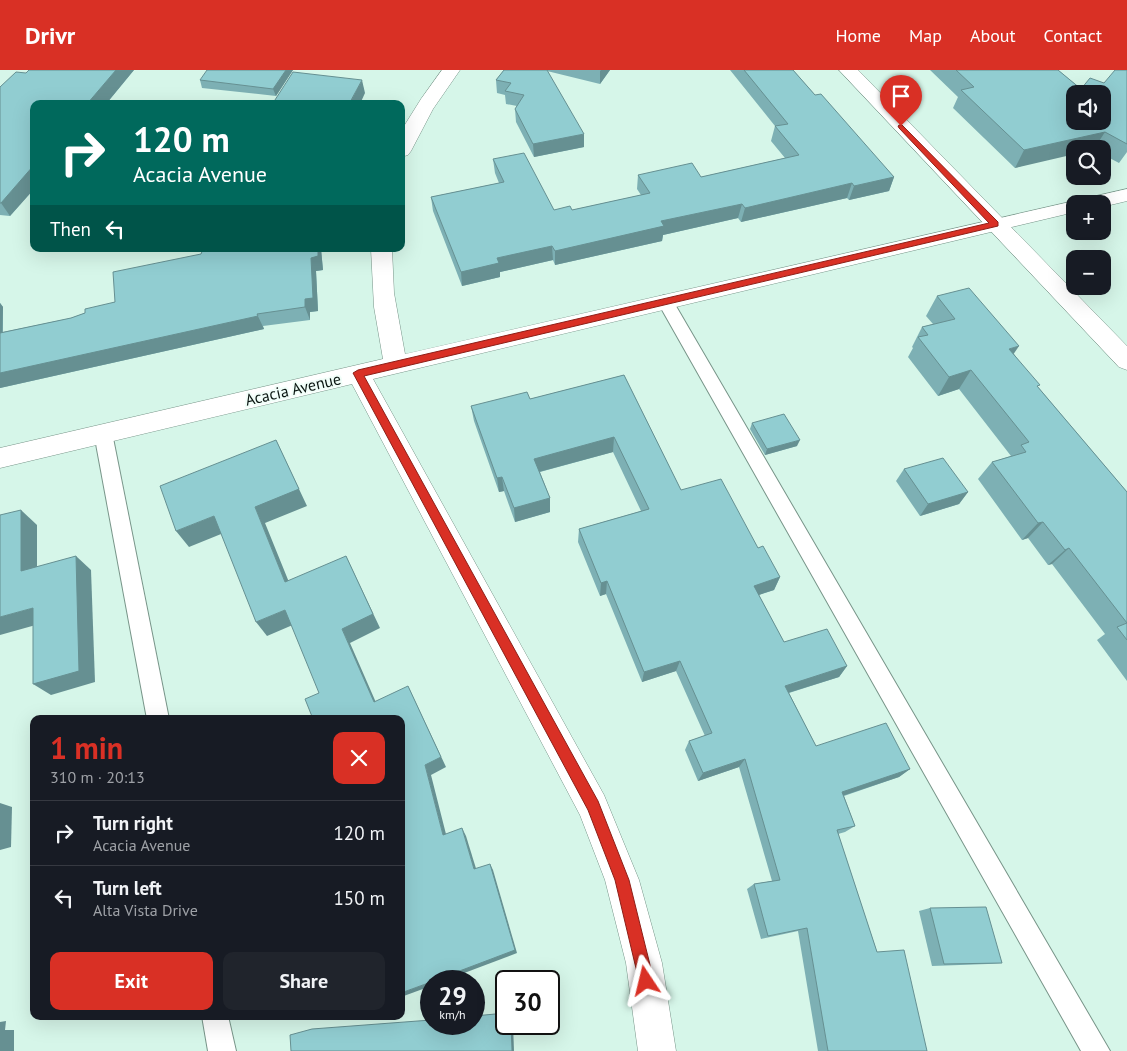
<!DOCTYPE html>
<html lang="en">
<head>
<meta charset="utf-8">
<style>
	body { margin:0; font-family:"PT Sans",sans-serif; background:#20242c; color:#f1f3f6; height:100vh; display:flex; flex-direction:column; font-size:19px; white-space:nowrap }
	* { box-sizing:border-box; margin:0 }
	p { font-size:16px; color:#9ea1a6 }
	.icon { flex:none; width:28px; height:28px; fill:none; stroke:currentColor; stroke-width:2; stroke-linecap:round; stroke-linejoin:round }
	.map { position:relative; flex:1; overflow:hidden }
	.drawer { position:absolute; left:30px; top:645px; width:375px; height:305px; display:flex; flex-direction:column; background:#171b24; border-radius:10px; box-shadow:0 5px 20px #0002 }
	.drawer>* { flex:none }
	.top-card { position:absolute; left:30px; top:30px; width:375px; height:152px; border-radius:10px; box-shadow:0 5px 20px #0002; background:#00695c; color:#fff; overflow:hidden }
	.tools { position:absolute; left:1066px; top:15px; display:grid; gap:10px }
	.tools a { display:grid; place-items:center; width:45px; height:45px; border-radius:10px; background:#171b24; box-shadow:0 5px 20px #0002; font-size:25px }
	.speed { position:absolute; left:420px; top:900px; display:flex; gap:10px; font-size:25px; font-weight:700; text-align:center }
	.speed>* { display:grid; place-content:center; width:65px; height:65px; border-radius:50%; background:#171b24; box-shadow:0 5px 20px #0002; line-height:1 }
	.speed small { font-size:12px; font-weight:400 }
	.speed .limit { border:2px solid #111; border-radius:8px; background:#fff; color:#111 }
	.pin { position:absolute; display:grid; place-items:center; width:42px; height:42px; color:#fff; margin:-51px -21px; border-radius:50% 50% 50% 0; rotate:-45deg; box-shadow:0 0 5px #0007 }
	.pin .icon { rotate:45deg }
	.me { position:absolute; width:55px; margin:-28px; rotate:350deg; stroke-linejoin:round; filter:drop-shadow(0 0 4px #0008) }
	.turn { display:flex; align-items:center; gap:18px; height:105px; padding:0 20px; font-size:22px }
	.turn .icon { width:65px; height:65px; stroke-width:2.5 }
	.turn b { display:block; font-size:35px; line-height:42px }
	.then { display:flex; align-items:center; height:48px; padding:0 20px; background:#0003; gap:10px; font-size:19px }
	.round { display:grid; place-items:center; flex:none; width:52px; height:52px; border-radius:10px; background:#20242c }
	.overview { display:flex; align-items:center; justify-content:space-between; height:85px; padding:0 20px }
	h1 { font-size:30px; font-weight:700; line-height:38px; color:#d93025 }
	.action { display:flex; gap:10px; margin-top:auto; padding:10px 20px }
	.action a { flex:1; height:58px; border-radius:10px; background:#d93025; color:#fff; font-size:20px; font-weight:700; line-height:58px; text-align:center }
	.action a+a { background:#20242c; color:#f1f3f6 }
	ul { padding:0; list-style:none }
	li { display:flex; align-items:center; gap:15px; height:65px; padding:0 20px; border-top:1px solid #363941 }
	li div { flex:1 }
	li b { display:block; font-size:19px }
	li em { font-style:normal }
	header { display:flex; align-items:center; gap:30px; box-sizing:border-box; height:70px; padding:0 25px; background:#d93025; color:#fff }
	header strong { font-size:24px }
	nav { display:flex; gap:28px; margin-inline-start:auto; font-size:18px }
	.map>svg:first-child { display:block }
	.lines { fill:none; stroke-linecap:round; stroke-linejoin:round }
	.lane-casing { stroke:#789589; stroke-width:2 }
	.street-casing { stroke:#789589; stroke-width:1 }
	.secondary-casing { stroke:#789589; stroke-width:1 }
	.lane { fill:#fff; fill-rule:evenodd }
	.street { fill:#fff; fill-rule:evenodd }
	.secondary { fill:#fff; fill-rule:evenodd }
	.wall { fill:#7db0b4 }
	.shaded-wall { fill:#669092 }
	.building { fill:#91cdd1; stroke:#669092; fill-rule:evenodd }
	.route { fill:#d93025; stroke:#8d1f18 }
	.labels { text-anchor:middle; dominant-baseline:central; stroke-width:4; stroke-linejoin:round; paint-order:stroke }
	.street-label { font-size:16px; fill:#0a1511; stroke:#f1fef9 }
</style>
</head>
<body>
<header>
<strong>Drivr</strong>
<nav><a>Home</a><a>Map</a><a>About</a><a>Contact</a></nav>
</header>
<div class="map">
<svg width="1127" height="981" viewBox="0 0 1127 981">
	<rect width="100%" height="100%" fill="#d6f6e9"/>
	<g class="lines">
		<defs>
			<g id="lane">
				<path d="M665 225 671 227 673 231 1110 981H1081L657 231 659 227Z"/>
				<path d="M103 356 109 358 112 363 169 649H147L94 363 97 358Z"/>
				<path d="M202 946H228L236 981H208Z"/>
			</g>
			<g id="street">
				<path d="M442 0H460L433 39 411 81 408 85 401 87V61L421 29Z"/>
				<path d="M1127 119V131L1102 137V134H1075V142L373 309 604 725 639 810 662 893 676 981H638L626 893 605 810 580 745 352 314 0 398V378L383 289 374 237 371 179H392L394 223 405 284Z"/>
			</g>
			<path id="secondary" d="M839 0H858L1127 276V300L1119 297Z"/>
		</defs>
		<use href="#lane" class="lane-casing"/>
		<use href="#street" class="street-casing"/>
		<use href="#secondary" class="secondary-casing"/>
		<use href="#lane" class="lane"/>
		<use href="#street" class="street"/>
		<use href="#secondary" class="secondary"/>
	</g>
	<g class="wall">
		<path d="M134 0 106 34H34V119L10 146 0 145V17L26 3Z"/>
		<path d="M293 0 276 26 202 18 200 10Z"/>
		<path d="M504 0H610L600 14 547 1 584 77 534 87 516 52 515 39 517 36 506 34 505 25 497 23 496 10Z"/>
		<path d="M730 0H793L815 25 894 107 889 121 849 130 847 128 741 152 738 148 663 165 662 171 555 195 553 190 500 202V207L462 216 433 141 431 127 499 113 495 103 493 89 554 140H572L641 125 637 119 638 105 701 107 785 88 771 71 775 56Z"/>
		<path d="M930 0H1058L1081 19 1104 13 1127 0V82L1119 93 1102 84V79H1075L1015 98 953 38 958 27Z"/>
		<path d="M203 179H321L323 200 316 201 318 241 310 242V250L263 256 264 259 0 318V233L3 237V262L71 248 115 232 201 184Z"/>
		<path d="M937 226 1014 284 1038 317 1127 422V611L1097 570 1105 564 1052 494 1048 495 1028 468 1022 470 978 409 992 392 1011 386 959 319 938 326 908 287 913 278 912 277 922 257 933 254 926 246Z"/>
		<path d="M624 305 681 420 758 478 780 507 774 520 759 525 784 572 847 596 839 607 789 623 816 676 910 699 899 707 844 726 855 756 845 762 838 764 877 882 927 981H818L798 861 761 869 747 819 754 814 772 811 739 697 698 711 685 680 689 671 705 666 676 601 642 612 606 524 600 526 578 472 579 459 641 441 613 382 540 402 550 428V442L515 452 504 421 499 422 474 351 471 336 530 329Z"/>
		<path d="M752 353 797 376 765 385 750 359Z"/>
		<path d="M904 399 968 422 959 434 920 446 896 411Z"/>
		<path d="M930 838 1002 893 988 894 932 896 919 841Z"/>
	</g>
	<g class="shaded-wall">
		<path d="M116 0H134L106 34H87Z"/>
		<path d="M286 0H293L276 26 273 19Z"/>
		<path d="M601 0H610L600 14V1Z"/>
		<path d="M362 10 365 23 360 34H349Z"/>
		<path d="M1105 62 1094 79H1075V84L1015 98 1024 80Z"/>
		<path d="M584 64V77L534 87 533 74Z"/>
		<path d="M34 95V119L10 146 1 133Z"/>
		<path d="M894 107 889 121 849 130 854 116Z"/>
		<path d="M852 113 847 128 741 152 745 138Z"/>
		<path d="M742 134 738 148 663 165 662 171 555 195V181L661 151Z"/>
		<path d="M552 176 553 190 500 202V207L462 216 461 202 497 188Z"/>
		<path d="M318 179H321L323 200 316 201 318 241 310 242V250L305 237V229L311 188Z"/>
		<path d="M0 233 3 237 2 277 0 275Z"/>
		<path d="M257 244 264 259 0 318V303Z"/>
		<path d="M1019 276 1006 295 1009 279Z"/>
		<path d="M971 300 959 319 938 326 949 307Z"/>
		<path d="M614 367 613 382 535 403 534 389Z"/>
		<path d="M276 370 307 436 265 453 295 527 285 512 255 437Z"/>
		<path d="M800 370 797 376 765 385 767 379Z"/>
		<path d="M502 407 504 421 499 422 497 408Z"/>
		<path d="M968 422 959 434 920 446 928 434Z"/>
		<path d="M550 428V442L515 452 514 438Z"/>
		<path d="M21 440 37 455V514L21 501Z"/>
		<path d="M214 446 226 462 189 477 176 461Z"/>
		<path d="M1043 452 1028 468 1022 470 1038 453Z"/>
		<path d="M1069 478 1052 494 1048 495 1065 480Z"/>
		<path d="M76 486 91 500 95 612 51 625 33 614Z"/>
		<path d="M346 486 380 558 350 573 381 644 374 632 342 559Z"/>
		<path d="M780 507 774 520 749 528 754 516Z"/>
		<path d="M607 511 606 524 600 526 601 513Z"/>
		<path d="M33 538 50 551 0 565V547Z"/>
		<path d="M285 540 295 554 267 566 256 552Z"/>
		<path d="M680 591 676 601 642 612 644 602Z"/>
		<path d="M847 596 839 607 778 626 785 616Z"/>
		<path d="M408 616 446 697 431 705 448 772 443 765 425 695Z"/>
		<path d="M745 689 739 697 698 711 703 703Z"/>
		<path d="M910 699 899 707 833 729 842 722Z"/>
		<path d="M0 733 12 737 11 777 0 780Z"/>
		<path d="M462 758 466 766 478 805 474 799Z"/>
		<path d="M490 794 493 800 517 883 443 911H433Z"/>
		<path d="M431 912V916L401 927V923Z"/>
		<path d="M6 951 5 960H14V981H0V952Z"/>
		<path d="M511 954H513L514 981H512Z"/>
	</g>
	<g class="building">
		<path d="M29 0H116L87 34H34V95L1 133H0V17L16 2 26 3Z"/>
		<path d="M207 0H286L273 19 200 10Z"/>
		<path d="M504 0H547L584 64 533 74 515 39 524 25 505 21 511 13 496 10Z"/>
		<path d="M744 0H793L815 25 821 24 894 107 854 116 852 113 745 138 742 134 661 151 664 156 555 181 552 176 497 188 499 193 461 202 431 127 504 112 493 89 524 83 554 140 570 136 572 140 650 123 638 105 692 93 701 107 799 85 775 56 788 54Z"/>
		<path d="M956 0H1058L1081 19 1090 8 1104 13 1115 0H1127V74L1105 62 1024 80 961 20 974 17ZM1075 24H1102V51H1075Z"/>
		<path d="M293 2 362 10 349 34H282L273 33Z"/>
		<path d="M203 179H318V186L311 188 313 228 305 229V237L257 244 258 246 0 303V263L71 248 85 243V239L115 232 113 202 201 184Z"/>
		<path d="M969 218 1019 276 1009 279 1040 315 1037 316 1127 422V553L1069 478 1065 480 1043 452 1038 453 992 392 1026 382 1021 375 1029 372 971 300 949 307 918 267 928 265 922 257 955 249 937 226Z"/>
		<path d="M624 305 681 420 721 409 758 478 763 476 780 507 754 516 784 572 827 559 847 596 785 616 816 676 886 653 910 699 842 722 855 756 837 760 877 882 904 880 927 981H828L807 858 768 866 754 814 780 810 745 689 703 703 689 671 712 663 680 591 644 602 607 511 601 513 579 459 649 439 614 367 534 389 550 428 514 438 502 407 497 408 471 336 527 322 530 329Z"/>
		<path d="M784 344 800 370 767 379 752 353Z"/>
		<path d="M276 370 299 419 255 437 285 512 346 486 373 544 342 559 374 632 408 616 441 687 425 695 443 765 462 758 474 799 490 794 515 880 433 911H431V912L401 923V649H313L305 629 319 623 285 540 256 552 214 446 176 461 160 416Z"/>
		<path d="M943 388 968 422 928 434 904 399Z"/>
		<path d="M21 440V501L76 486 79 601 33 614V538L0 547V445Z"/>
		<path d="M1127 553V570L1117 557Z"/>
		<path d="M986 837 1002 893 944 894 930 838Z"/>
		<path d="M506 943V954H511L512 981H291L290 965 312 959 431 950V954H474V946Z"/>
	</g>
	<path class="route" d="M901 54 998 152V156L364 306 598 731 629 810 654 911 652 916 646 918 641 916 639 911 615 810 588 740 353 303 358 300 989 153 899 58 898 56Z"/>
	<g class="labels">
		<g class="street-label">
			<text transform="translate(293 319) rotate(-13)">Acacia Avenue</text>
		</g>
	</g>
</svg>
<div class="tools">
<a><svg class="icon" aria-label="sound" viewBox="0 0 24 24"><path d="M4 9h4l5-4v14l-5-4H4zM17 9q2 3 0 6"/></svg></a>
<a><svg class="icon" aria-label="search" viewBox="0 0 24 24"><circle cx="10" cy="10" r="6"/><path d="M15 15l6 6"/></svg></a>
<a>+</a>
<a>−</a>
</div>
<div class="speed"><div>29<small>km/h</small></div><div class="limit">30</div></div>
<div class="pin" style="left:901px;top:56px;background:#d93025"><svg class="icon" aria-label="arrive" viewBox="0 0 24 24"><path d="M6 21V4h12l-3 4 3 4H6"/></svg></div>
<svg class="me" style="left:646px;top:911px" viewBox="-20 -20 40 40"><path d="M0-17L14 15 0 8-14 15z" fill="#d93025" stroke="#fff" stroke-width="4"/></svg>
<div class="top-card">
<div class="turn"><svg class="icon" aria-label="right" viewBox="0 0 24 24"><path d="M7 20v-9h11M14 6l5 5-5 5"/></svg><div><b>120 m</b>Acacia Avenue</div></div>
<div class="then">Then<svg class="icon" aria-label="left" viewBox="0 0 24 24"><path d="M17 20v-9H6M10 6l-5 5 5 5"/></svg></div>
</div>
<section class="drawer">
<div class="overview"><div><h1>1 min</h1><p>310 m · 20:13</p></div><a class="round" style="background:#d93025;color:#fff"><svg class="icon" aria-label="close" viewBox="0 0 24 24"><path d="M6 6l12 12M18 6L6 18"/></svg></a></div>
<ul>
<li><svg class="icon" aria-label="right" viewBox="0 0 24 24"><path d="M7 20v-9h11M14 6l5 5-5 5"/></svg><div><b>Turn right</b><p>Acacia Avenue</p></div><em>120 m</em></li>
<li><svg class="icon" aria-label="left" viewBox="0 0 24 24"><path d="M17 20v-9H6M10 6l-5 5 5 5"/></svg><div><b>Turn left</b><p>Alta Vista Drive</p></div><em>150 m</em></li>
</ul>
<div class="action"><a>Exit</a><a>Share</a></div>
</section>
</div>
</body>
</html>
